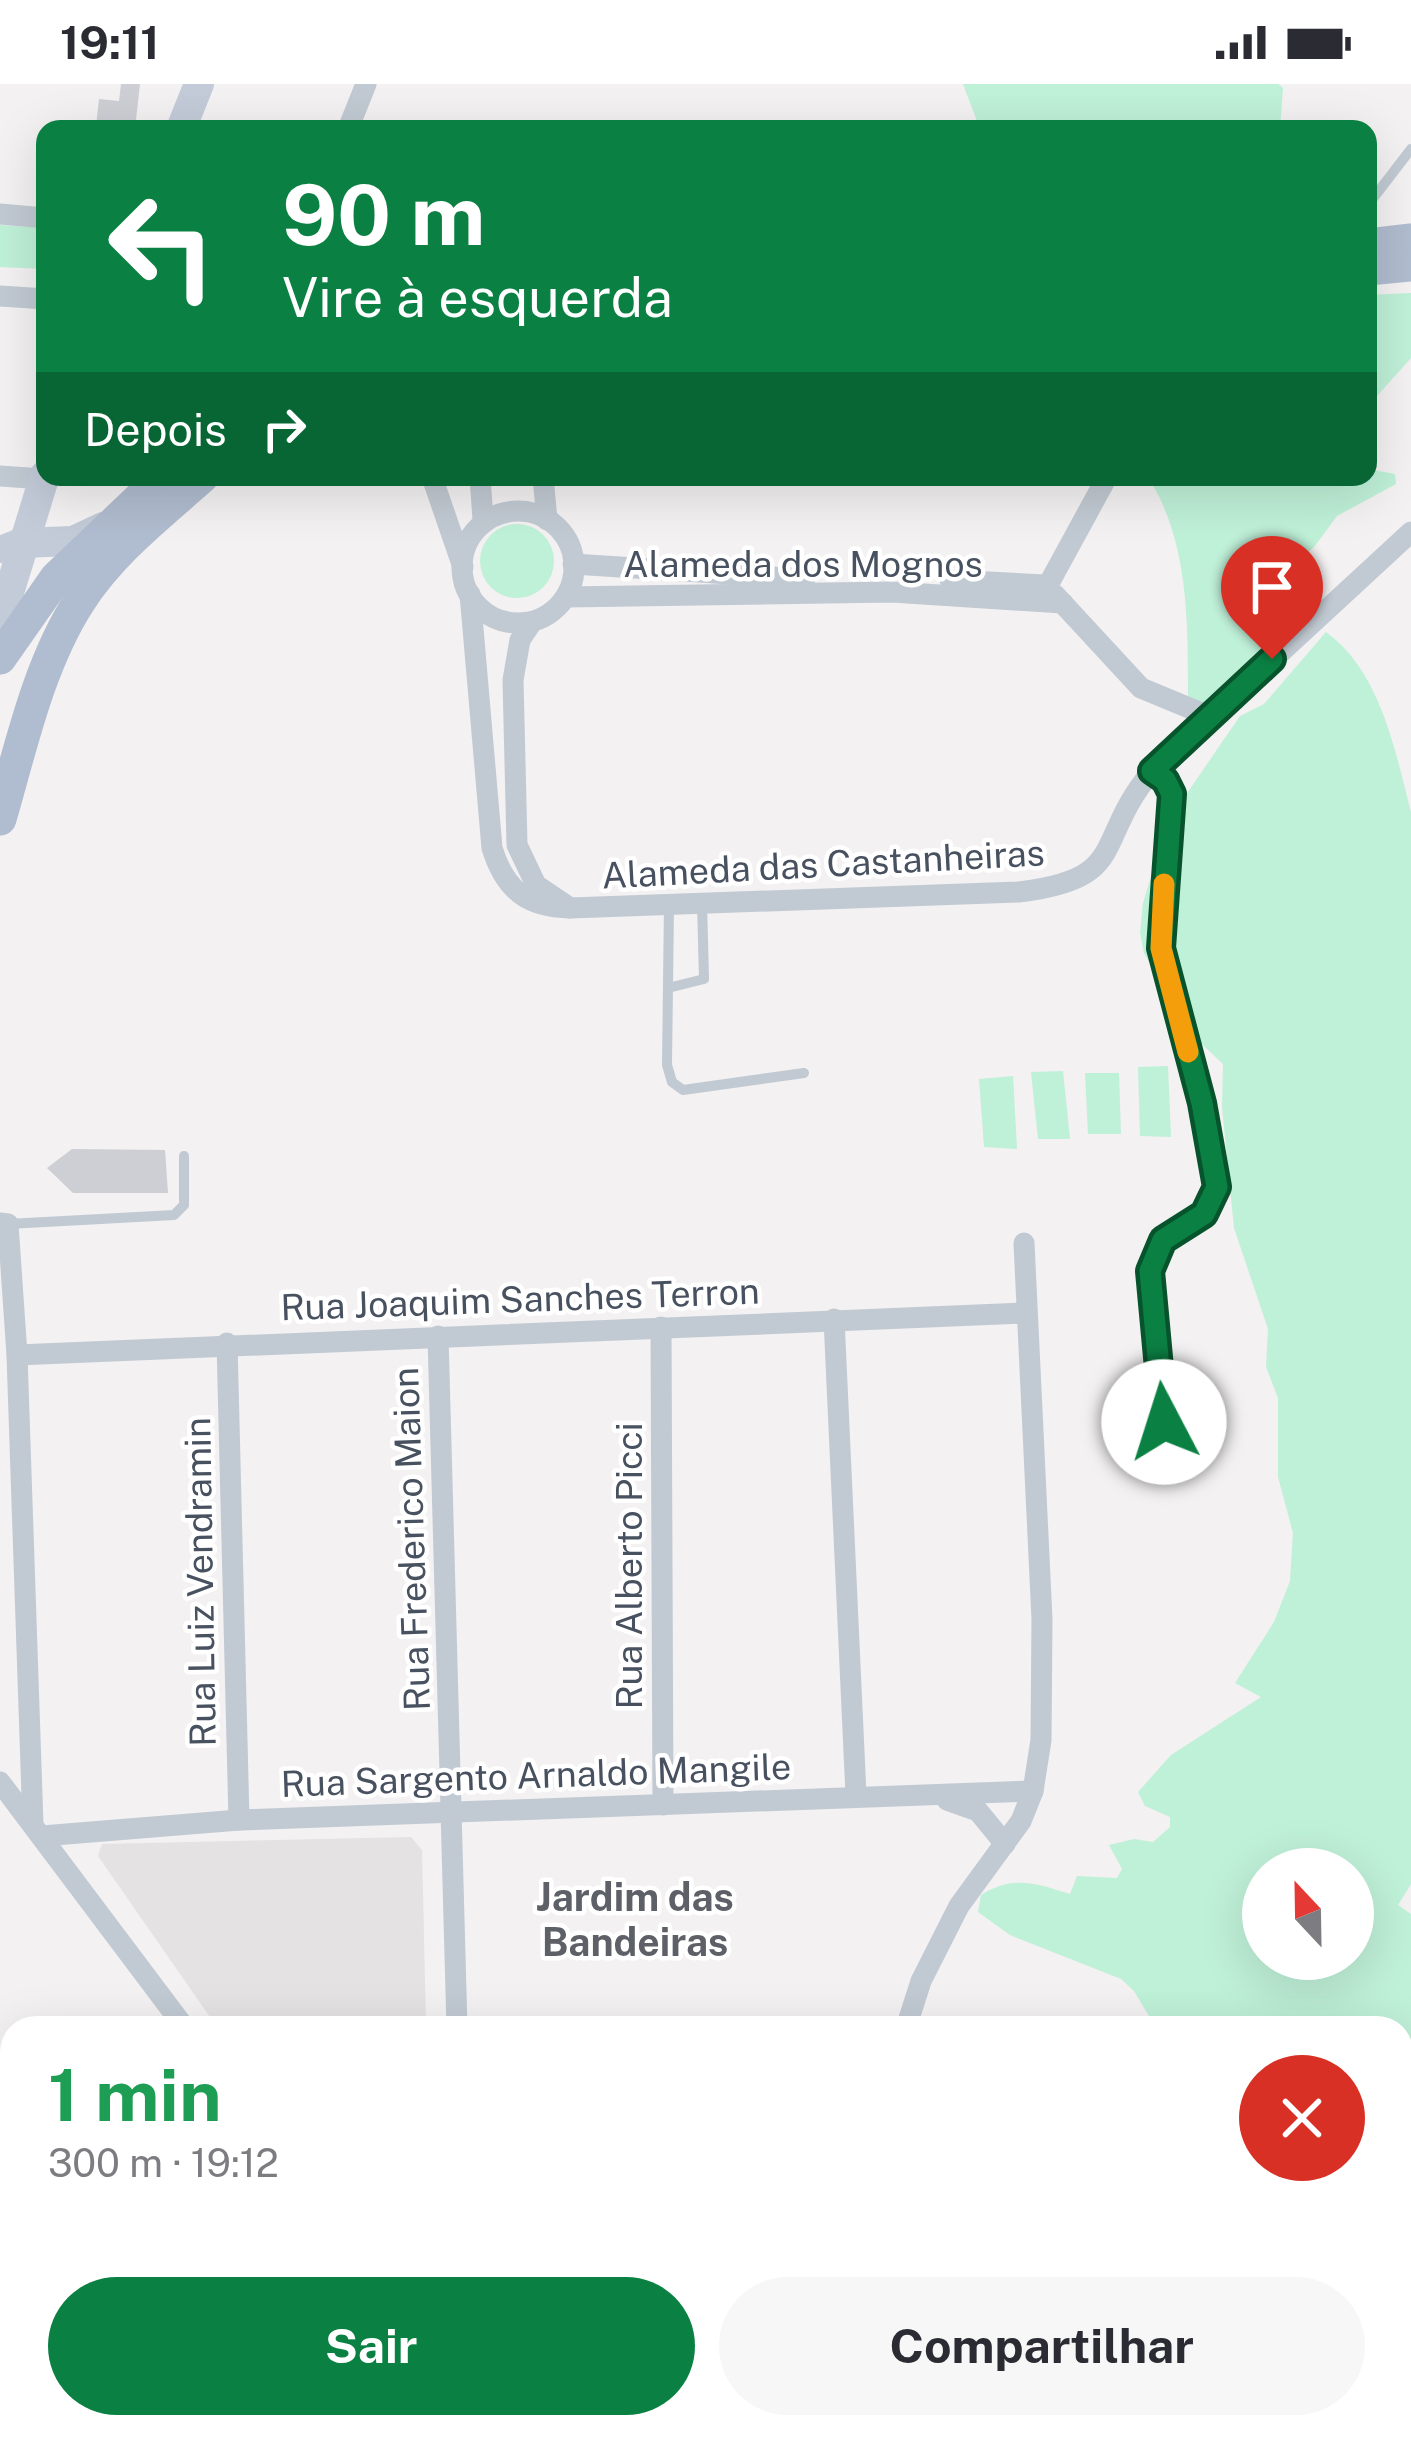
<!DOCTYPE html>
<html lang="pt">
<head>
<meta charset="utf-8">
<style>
	body { margin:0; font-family:"Public Sans",sans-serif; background:#f7f7f7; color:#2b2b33; height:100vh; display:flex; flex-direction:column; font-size:45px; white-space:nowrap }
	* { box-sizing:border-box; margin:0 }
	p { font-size:39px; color:#7c7c81 }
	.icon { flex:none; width:66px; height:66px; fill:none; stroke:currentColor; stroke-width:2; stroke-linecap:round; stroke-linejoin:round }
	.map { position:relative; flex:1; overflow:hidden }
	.details { position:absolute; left:0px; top:1932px; width:1413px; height:423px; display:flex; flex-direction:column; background:#fff; border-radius:36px 36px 0 0; box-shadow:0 12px 48px #0002 }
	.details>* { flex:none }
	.hud { position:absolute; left:36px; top:36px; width:1341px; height:366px; border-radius:24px; box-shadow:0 12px 48px #0002; background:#0b8043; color:#fff; overflow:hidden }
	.needle { width:78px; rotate:338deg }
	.tools { position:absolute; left:1242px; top:1764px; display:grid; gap:24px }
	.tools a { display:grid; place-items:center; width:132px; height:132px; border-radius:50%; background:#fff; box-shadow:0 12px 48px #0002; font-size:60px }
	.pin { position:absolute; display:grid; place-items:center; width:102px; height:102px; color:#fff; margin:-123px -51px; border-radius:50% 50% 50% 0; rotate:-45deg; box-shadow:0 0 12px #0007 }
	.pin .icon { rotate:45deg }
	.me { position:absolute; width:132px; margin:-66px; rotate:355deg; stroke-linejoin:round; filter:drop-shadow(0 0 9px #0008) }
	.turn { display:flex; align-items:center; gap:42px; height:252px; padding:0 48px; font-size:54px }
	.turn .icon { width:156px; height:156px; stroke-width:2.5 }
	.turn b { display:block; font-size:84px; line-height:102px }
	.then { display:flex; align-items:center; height:114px; padding:0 48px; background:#0003; gap:24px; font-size:45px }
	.round { display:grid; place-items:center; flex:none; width:126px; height:126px; border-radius:63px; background:#f7f7f7 }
	.summary { display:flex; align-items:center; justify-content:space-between; height:204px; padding:0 48px }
	h1 { font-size:72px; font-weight:700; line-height:90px; color:#1e9e55 }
	.cta { display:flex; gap:24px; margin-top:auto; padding:24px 48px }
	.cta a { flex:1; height:138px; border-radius:72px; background:#0b8043; color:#fff; font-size:48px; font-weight:700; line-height:138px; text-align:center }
	.cta a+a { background:#f7f7f7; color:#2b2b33 }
	.status { display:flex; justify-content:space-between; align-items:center; height:84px; padding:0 60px; background:#fff; direction:ltr }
	.status svg { height:33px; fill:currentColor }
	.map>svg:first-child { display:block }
	.education { fill:#e4e2e3 }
	.green { fill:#bff0d8; fill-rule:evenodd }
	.building { fill:#cdcfd5 }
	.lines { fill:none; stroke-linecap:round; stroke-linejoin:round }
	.lane { stroke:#c1c9d2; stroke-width:10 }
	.street { stroke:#c1c9d2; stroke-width:21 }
	.secondary { stroke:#c3cbd9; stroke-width:30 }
	.primary { stroke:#b0bccf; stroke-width:33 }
	.route-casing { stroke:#07532c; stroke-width:30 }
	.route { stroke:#0b8043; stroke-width:21 }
	.slow { stroke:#f59e0b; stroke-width:21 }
	.labels { text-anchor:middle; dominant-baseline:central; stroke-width:9; stroke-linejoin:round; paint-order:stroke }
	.street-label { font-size:36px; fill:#48515f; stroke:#fff }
	.neighbourhood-label { font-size:39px; font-weight:bold; fill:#5d6066; stroke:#fff }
</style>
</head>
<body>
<div class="status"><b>19:11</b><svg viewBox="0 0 49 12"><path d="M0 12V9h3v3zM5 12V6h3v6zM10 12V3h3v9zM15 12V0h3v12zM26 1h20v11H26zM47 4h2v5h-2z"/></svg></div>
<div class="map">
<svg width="1411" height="2354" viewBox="0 0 1411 2354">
	<rect width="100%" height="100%" fill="#f3f1f1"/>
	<path class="education" d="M411 1753 422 1766 426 1939 224 1944 212 1936 98 1772 102 1760Z"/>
	<g class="green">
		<path d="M963 0H1278L1283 4 1280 45H980Z"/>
		<path d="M0 141 45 144V185L0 183Z"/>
		<path d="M1411 209V274L1368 322V211Z"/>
		<path d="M1368 385 1395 390 1396 400 1337 432 1314 463 1291 481C1296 540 1259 599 1205 622L1188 613C1188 539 1189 457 1148 393H1368Z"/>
		<circle cx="517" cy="477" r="37"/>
		<path d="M1326 548C1381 588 1395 667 1411 728V1800L1398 1821 1411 1830V2023L1401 2020V1944H1156L1134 1907 1121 1895 1010 1851 978 1828 981 1811C1013 1791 1035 1799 1070 1810L1077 1792 1117 1794 1122 1785 1109 1761 1134 1755 1153 1758 1170 1743V1733L1145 1722 1138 1708 1171 1671 1261 1613 1235 1599 1274 1538 1290 1497 1293 1449 1278 1393V1314L1266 1283 1268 1245 1234 1144 1222 1023 1223 980 1186 945 1144 869 1140 849 1143 819 1168 737 1240 632 1264 620ZM1263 1785H1353V1875H1263Z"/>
		<path d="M1168 982 1171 1053 1140 1052 1138 983Z"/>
		<path d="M1063 987 1070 1055H1038L1031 988Z"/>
		<path d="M1085 989H1119L1121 1050H1088Z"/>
		<path d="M1013 992 1017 1065 984 1063 979 995Z"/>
	</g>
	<g class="building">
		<path d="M121 0H140L135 45 96 42 99 15 119 17Z"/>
		<path d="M72 1065 165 1066 168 1109H73L47 1084Z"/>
	</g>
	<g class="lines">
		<g class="lane">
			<path d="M1368 121 1411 65"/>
			<path d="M1152 687 1171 710 1161 864 1202 1019 1217 1103 1204 1130 1163 1156 1150 1187 1164 1338"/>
			<path d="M669 821 667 981 672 998 683 1006 804 989"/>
			<path d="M668 904 704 895 702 819"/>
			<path d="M8 1140 174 1131 184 1121V1072"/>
		</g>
		<g class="street">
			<path d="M348 45 366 0"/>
			<path d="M0 130 45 134"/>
			<path d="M0 212 45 215"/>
			<path d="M0 392 43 395"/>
			<path d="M432 393 463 483"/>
			<path d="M480 393 483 435"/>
			<path d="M543 393 547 436"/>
			<circle cx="518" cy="483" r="56"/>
			<path d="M573 480 805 495"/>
			<path d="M950 496 1045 501"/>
			<path d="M470 510 492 764C505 806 527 823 570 824L1019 808C1130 795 1093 757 1152 687L1411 448"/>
			<path d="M1054 510 1141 604 1211 633"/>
			<path d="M566 513 892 508 1063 519"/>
			<path d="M1041 514 1107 393"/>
			<path d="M532 538 520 556 513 596 517 761 536 801 570 824"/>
			<path d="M0 1139 8 1140 17 1271 33 1741"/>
			<path d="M834 1235 856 1711"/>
			<path d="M661 1243 663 1721"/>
			<path d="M438 1252 457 1944"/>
			<path d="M227 1259 239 1736"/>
			<path d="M17 1271 1026 1229"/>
			<path d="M0 1698 185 1944"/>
			<path d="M947 1716 978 1727 1005 1760"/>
			<path d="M42 1752 239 1736 1033 1707"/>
			<path d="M906 1944 921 1897 959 1822 1021 1737 1033 1707 1041 1656 1042 1535 1024 1159"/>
			<path d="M291 2343V2354"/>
			<path d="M487 2343 495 2354"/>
			<path d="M1072 2343 1073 2354"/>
			<path d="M1241 2343V2354"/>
			<path d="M34 2354 54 2343"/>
		</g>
		<g class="secondary">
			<path d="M181 45 199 0"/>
			<path d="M6 465 21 459 73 457 103 443"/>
			<path d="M0 538 45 391"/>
			<path d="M0 2047 12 2063"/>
			<path d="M190 2343 194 2354"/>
		</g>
		<g class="primary">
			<path d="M1368 161 1411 156"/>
			<path d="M1368 185 1411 181"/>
			<path d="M0 574 56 494 162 393"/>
			<path d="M0 735C21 663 38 582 79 518 111 468 158 432 202 393"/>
		</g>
	</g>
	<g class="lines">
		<defs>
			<path id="route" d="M1164 1338 1150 1187 1163 1156 1204 1130 1217 1103 1202 1019 1161 864 1172 710 1165 696 1152 687 1272 575"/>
		</defs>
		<use href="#route" class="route-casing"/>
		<use href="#route" class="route"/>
		<path class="slow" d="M1164 800 1161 864 1188 968"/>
	</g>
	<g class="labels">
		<g class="street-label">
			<text x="803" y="480">Alameda dos Mognos</text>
			<text transform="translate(823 780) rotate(-3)">Alameda das Castanheiras</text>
			<text transform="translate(520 1215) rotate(-2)">Rua Joaquim Sanches Terron</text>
			<text transform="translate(411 1455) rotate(-92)">Rua Frederico Maion</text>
			<text transform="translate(629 1482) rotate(-90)">Rua Alberto Picci</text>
			<text transform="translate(200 1498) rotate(-91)">Rua Luiz Vendramin</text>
			<text transform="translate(536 1691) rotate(-2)">Rua Sargento Arnaldo Mangile</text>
		</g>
		<g class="neighbourhood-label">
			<text x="635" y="1813">Jardim das<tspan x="635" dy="45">Bandeiras</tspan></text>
		</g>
	</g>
</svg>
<div class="tools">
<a><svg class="needle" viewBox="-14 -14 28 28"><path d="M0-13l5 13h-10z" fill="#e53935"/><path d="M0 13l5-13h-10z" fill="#7c7c81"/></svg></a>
</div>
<div class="pin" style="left:1272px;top:575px;background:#d93025"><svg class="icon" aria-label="arrive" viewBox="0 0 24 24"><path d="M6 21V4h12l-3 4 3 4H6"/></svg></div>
<svg class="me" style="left:1164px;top:1338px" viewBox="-20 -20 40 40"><circle r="19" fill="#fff"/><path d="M0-13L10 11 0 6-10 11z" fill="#0b8043"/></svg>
<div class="hud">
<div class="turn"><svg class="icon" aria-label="left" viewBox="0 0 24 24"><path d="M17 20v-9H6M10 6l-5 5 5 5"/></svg><div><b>90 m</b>Vire à esquerda</div></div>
<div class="then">Depois<svg class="icon" aria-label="right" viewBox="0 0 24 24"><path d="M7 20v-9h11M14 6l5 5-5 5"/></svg></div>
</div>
<section class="details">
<div class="summary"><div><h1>1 min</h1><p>300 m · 19:12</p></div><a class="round" style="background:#d93025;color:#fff"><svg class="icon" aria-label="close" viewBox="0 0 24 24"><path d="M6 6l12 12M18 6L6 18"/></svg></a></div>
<div class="cta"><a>Sair</a><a>Compartilhar</a></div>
</section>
</div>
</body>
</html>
